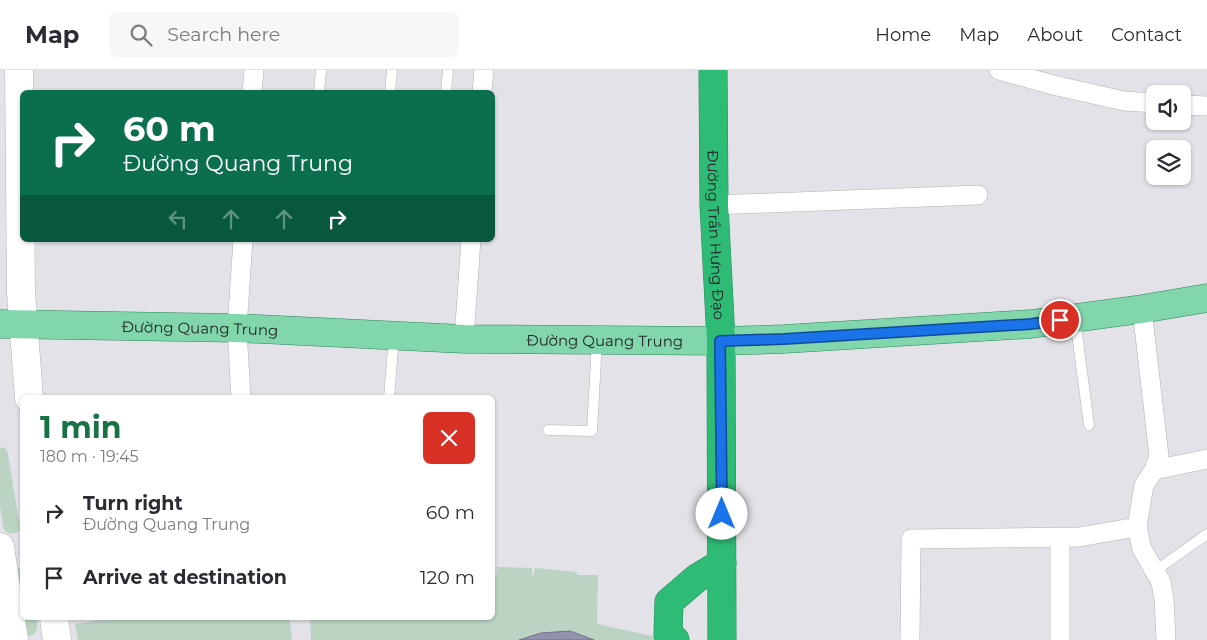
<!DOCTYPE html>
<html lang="en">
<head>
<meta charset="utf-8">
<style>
	body { margin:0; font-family:Montserrat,sans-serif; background:#f7f7f7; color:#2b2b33; height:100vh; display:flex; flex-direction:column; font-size:19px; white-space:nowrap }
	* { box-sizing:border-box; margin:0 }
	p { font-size:16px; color:#7c7c81 }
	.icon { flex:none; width:28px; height:28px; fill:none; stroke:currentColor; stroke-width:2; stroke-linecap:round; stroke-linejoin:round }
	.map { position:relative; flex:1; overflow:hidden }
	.drawer { position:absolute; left:20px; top:325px; width:475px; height:225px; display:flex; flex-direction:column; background:#fff; border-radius:8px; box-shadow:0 1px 4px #0004 }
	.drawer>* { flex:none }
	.guide { position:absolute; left:20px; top:20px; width:475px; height:152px; border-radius:8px; box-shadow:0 1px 4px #0004; background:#0b6e4f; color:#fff; overflow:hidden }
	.buttons { position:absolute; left:1146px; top:15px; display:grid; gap:10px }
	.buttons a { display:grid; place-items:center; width:45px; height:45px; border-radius:8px; background:#fff; box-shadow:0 1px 4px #0004; font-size:25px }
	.pin { position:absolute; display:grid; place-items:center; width:42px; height:42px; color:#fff; margin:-21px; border:2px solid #fff; border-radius:50%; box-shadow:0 1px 5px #0007 }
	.me { position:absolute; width:55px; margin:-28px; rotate:0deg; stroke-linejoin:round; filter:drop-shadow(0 0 4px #0008) }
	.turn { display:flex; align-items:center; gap:18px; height:105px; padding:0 20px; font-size:22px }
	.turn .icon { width:65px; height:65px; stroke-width:2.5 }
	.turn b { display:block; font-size:35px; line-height:42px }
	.lanes { display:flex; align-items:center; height:48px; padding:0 20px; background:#0003; justify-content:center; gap:25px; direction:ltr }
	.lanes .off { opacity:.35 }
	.round { display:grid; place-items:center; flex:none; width:52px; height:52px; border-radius:8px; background:#f7f7f7 }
	.headline { display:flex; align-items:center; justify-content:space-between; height:85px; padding:0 20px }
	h1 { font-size:30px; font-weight:700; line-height:38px; color:#197246 }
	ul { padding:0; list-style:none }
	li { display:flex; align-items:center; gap:15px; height:65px; padding:0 20px }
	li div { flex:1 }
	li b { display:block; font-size:19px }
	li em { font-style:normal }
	header { display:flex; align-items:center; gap:30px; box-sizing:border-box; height:70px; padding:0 25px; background:#fff; border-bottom:1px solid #e1e1e2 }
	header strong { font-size:24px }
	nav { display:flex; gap:28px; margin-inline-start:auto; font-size:18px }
	.search { width:350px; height:45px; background:#f7f7f7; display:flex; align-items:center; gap:12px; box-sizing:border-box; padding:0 18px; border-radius:8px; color:#7c7c81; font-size:19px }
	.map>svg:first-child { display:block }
	.green { fill:#bad3c2 }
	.water { fill:#9292ad; stroke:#717185 }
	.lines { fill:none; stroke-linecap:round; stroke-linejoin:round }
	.lane-casing { stroke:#b2b2b8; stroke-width:11 }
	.street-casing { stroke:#b2b2b8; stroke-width:20 }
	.secondary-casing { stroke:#b2b2b8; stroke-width:29 }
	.primary-casing { stroke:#2a865a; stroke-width:29 }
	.highway-casing { stroke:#2a865a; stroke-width:29 }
	.lane { stroke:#fff; stroke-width:10 }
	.street { stroke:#fff; stroke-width:19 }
	.secondary { stroke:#fff; stroke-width:28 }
	.primary { stroke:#82d6ac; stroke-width:28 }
	.highway { stroke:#2ebb75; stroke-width:28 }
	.route-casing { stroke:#114b97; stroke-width:12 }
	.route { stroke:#1a73e8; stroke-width:9 }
	.labels { text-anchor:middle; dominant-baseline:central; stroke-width:5; stroke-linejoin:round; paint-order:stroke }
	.street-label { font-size:15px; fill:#242427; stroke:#e2e2e8 }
</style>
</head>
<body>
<header>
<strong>Map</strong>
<div class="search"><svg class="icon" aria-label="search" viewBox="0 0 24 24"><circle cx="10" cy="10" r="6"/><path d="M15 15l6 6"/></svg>Search here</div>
<nav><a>Home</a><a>Map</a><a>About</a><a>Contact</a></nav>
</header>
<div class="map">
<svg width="1207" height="570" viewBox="0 0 1207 570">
	<rect width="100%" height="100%" fill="#e2e2e8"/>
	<g class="green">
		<path d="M0 377 6 379 8 384 20 458 19 461C14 464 8 465 4 460L0 436Z"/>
		<path d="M497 497 532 498V505L534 504 535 498 577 502V505H598L597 554 670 570H311L310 548H492L493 505 497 504Z"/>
		<path d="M16 498H22V548H36C38 555 38 561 32 566L23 565 13 509V502Z"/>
		<path d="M116 548H289L292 570H78L75 554Z"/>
	</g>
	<path class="water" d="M570 561 594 570H519L541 563Z"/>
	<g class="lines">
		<defs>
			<g id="lane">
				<path d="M319 22 321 0"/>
				<path d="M390 22 392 0"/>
				<path d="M446 22 448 0"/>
				<path d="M1075 249 1089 355"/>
				<path d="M389 328 394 266"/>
				<path d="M548 360 592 361 597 271"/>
				<path d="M1155 501 1207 464"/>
			</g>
			<g id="street">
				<path d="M999 0 1053 15 1124 31 1155 33"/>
				<path d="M252 22 254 0"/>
				<path d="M482 22 484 0"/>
				<path d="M1182 35 1207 36"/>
				<path d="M714 135 978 125"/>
				<path d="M1142 239 1159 386 1154 400 1144 415 1137 457 1142 479 1161 512 1164 529 1166 570"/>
				<path d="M464 269 471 170"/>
				<path d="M241 328 237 258 243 170"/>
				<path d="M1154 400 1207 389"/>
				<path d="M1060 468V570"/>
				<path d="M910 570 911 469 1079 467 1137 457"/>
			</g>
			<g id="secondary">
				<path d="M19 0 21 222 29 328"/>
				<path d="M0 477 14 570"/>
				<path d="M54 548 57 570"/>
			</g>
			<g id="primary">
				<path id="s1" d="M0 254 237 258 464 269 721 271 784 269 1031 254 1142 239 1207 228"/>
			</g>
			<g id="highway">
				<path id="s2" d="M713 0 714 135 721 271 722 570"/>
				<path d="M675 570 668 564 669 532 697 508 722 493"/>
			</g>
		</defs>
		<use href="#lane" class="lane-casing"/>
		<use href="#street" class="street-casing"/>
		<use href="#secondary" class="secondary-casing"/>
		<use href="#primary" class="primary-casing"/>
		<use href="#highway" class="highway-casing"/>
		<use href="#lane" class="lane"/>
		<use href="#street" class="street"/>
		<use href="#secondary" class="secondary"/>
		<use href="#primary" class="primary"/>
		<use href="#highway" class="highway"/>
	</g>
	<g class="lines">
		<defs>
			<path id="route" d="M722 444 720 271 784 269 1031 254 1060 250"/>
		</defs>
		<use href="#route" class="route-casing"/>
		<use href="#route" class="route"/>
	</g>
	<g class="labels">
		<g class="street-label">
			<text stroke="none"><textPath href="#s2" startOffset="165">Đường Trần Hưng Đạo</textPath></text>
			<text stroke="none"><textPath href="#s1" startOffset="200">Đường Quang Trung</textPath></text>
			<text stroke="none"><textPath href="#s1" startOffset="605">Đường Quang Trung</textPath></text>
		</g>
	</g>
</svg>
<div class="buttons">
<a><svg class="icon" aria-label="sound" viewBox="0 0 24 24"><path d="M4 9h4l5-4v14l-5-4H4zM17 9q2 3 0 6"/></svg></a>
<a><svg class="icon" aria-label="layers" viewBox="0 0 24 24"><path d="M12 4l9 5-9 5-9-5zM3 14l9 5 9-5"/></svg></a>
</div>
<div class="pin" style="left:1060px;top:250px;background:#d93025"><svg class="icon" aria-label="arrive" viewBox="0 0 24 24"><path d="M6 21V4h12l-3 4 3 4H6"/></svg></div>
<svg class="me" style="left:722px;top:444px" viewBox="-20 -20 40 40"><circle r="19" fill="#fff"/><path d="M0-13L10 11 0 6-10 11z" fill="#1a73e8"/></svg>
<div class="guide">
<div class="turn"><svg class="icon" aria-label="right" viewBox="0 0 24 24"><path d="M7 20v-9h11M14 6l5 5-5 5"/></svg><div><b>60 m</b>Đường Quang Trung</div></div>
<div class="lanes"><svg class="icon off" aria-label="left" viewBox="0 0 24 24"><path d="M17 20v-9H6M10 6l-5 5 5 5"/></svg><svg class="icon off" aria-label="ahead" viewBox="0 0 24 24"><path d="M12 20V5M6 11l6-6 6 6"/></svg><svg class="icon off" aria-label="ahead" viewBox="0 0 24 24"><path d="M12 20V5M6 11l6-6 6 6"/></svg><svg class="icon" aria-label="right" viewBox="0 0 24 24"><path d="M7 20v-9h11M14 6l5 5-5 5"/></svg></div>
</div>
<section class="drawer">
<div class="headline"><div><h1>1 min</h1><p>180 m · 19:45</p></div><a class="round" style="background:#d93025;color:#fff"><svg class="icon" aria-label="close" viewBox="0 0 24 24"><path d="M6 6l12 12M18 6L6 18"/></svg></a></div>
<ul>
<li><svg class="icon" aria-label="right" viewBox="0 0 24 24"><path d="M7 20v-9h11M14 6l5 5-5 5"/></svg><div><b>Turn right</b><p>Đường Quang Trung</p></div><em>60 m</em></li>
<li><svg class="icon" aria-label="arrive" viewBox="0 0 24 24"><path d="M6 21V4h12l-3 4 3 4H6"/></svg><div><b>Arrive at destination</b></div><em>120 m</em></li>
</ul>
</section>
</div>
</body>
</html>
